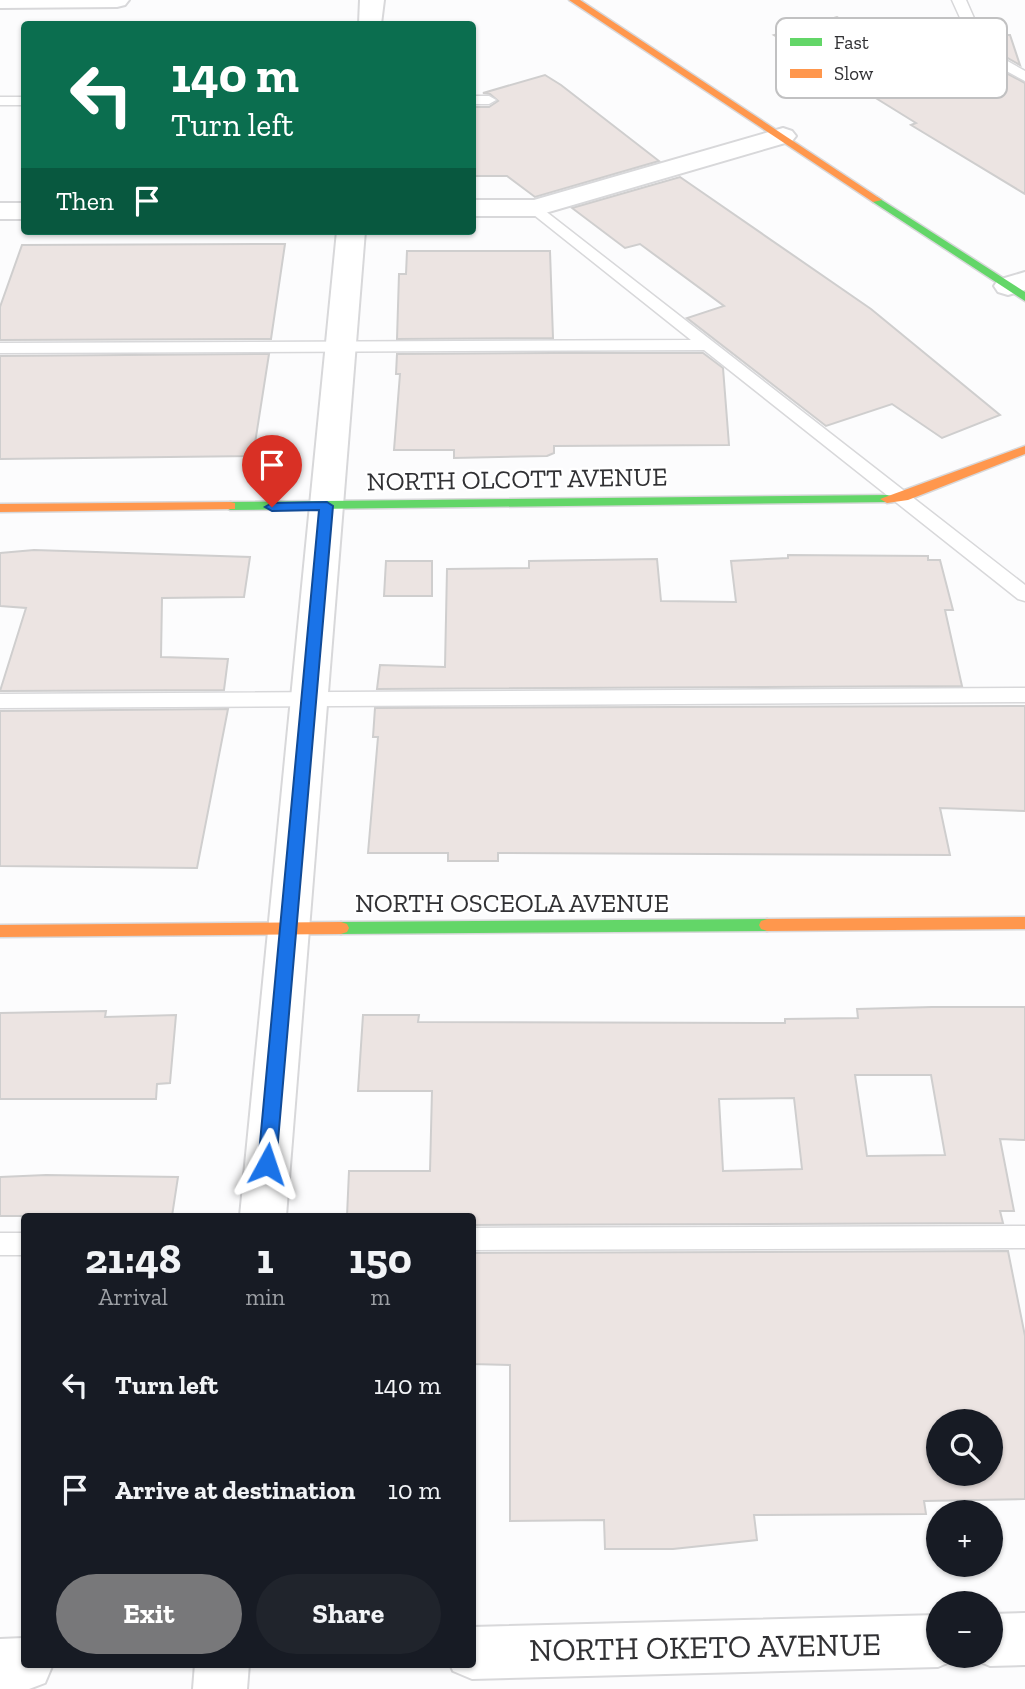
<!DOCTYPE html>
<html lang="en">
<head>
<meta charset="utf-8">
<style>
	body { margin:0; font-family:"Zilla Slab",serif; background:#20242c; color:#f1f3f6; height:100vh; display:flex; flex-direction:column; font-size:26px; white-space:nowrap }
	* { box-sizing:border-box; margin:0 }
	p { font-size:23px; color:#9ea1a6 }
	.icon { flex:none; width:38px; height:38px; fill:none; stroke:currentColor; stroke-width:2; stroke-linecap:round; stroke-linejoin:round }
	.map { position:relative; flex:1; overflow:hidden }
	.drawer { position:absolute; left:21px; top:1213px; width:455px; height:455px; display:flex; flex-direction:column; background:#171b24; border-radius:7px; box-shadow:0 2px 5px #0004 }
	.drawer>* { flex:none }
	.hud { position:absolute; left:21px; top:21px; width:455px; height:214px; border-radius:7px; box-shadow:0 2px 5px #0004; background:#0b6e4f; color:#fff; overflow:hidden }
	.controls { position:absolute; left:926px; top:1409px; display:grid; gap:14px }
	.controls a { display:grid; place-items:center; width:77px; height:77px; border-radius:50%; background:#171b24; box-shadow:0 2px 5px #0004; font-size:35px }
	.pin { position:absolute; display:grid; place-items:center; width:60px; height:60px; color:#fff; margin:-72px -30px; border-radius:50% 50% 50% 0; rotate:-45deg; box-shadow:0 0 7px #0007 }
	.pin .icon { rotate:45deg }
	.me { position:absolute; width:77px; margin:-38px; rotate:5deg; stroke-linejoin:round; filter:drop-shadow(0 0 5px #0008) }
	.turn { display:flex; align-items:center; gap:24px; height:147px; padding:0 35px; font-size:32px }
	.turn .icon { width:91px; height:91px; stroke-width:2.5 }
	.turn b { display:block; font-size:49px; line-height:60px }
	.then { display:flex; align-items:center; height:66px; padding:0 35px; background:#0003; gap:14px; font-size:26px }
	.eta { display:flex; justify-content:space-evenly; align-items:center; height:119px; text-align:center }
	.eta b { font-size:42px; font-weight:800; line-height:49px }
	.primary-button { display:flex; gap:14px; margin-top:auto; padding:14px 35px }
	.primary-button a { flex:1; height:80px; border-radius:42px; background:#78787a; color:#fff; font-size:28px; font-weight:800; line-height:80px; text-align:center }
	.primary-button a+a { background:#20242c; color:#f1f3f6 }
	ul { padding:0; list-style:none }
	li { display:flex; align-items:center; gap:21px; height:105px; padding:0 35px }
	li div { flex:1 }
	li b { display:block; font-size:26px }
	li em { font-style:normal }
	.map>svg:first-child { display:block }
	.building { fill:#ece4e2; stroke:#cfcece; stroke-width:2; fill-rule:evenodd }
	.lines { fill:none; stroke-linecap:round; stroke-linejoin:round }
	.lane-casing { stroke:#d8d8da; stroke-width:3 }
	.street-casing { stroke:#d8d8da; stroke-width:4 }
	.fast-casing { stroke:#d8d8da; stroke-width:3 }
	.slow-casing { stroke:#d8d8da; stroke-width:3 }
	.lane { fill:#fff; fill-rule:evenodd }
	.street { fill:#fff; fill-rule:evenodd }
	.fast { fill:#63d668; fill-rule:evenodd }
	.slow { fill:#ff974d; fill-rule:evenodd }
	.route { fill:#1a73e8; stroke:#114b97; stroke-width:2 }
	.labels { text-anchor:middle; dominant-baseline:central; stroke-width:5; stroke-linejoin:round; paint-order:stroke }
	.street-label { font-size:26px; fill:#313134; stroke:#fff }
	.near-street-label { font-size:32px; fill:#313134; stroke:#fff }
	.key { fill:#fff; stroke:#c1c1c2; stroke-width:2 }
	.key-label { font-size:19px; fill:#313134 }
</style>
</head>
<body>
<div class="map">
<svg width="1025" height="1689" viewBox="0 0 1025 1689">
	<rect width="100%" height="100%" fill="#fcfcfd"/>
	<g class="building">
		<path d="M837 17 919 66 909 36H965L976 57 1025 83V194L911 125 916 123 774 35Z"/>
		<path d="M984 35H1010L1020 65 990 48Z"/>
		<path d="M545 75 561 85 659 161 535 197 507 176H472V107H489L498 101 490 94 483 93Z"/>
		<path d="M680 177 871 309 1000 415 942 438 892 404 826 426 687 318 724 306 640 244 625 248 572 208Z"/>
		<path d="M285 244 271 339 0 340V307L22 245Z"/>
		<path d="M407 251H550L553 338 397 339 399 274H406Z"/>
		<path d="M554 353H703L723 368 729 445 554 446V453L547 456 454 458V450H394L400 374H396L397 354Z"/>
		<path d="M269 354 253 456 0 459V356Z"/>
		<path d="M34 550 250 557 244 597 162 598 161 657 228 659 224 690 0 691 26 608 0 606V553Z"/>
		<path d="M788 555 928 556V560H940L953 610H945L962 686 377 689 380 665 445 667 447 569 529 568V561L657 559 661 601 736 602 731 561 788 558Z"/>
		<path d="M386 561H432V596H384Z"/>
		<path d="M1025 706V811L940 808 950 855 498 853V861H448V853H368L378 737H373L375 708Z"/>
		<path d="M228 709 197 868 0 866V711Z"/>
		<path d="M932 1007H1025V1140L1000 1139 1014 1211H1000L1003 1223 472 1225V1216H347L349 1171H430L432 1091H358L363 1015H419L418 1022 785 1023V1019L858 1018 857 1009ZM855 1075H931L945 1155 867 1156ZM794 1098 802 1169 723 1171 719 1099Z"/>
		<path d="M106 1011 105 1017 176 1015 170 1083 157 1084 156 1099H0V1013Z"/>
		<path d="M46 1175 178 1177 172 1216H0V1177Z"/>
		<path d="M1008 1251 1025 1336V1499L924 1501 926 1514 754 1515 757 1540 673 1549H605L604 1520 510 1521V1365L472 1364V1253ZM938 1421H990V1474H938Z"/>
	</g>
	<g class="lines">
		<defs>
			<g id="lane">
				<path d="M952 0H966L988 50 1025 71V81L977 55Z"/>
				<path d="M472 96H489L496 100 489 104H472Z"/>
				<rect x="0" y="97" width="24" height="8"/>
				<path d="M535 203 1025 585V601L1018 599 704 350 0 353V343L691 340 529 211V205Z"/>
				<path d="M1025 688V702L0 708V694Z"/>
				<path d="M1025 1226V1248L472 1250V1228Z"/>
				<rect x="0" y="1233" width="24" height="22"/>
			</g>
			<g id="street">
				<path d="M0 0H129L125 5 117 7 0 8Z"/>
				<path d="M360 0H384L381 24H359Z"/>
				<path d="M783 128 792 131 796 136 792 141 535 216H472V200H534Z"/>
				<rect x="0" y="203" width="24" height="16"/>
				<path d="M337 231H365L286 1216H240Z"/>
				<path d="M1025 272V290L1008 295 998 292 994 286 998 280Z"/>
				<path d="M1025 1613V1665L990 1666 971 1658 970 1656H990V1614Z"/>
				<path d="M938 1615V1656H958L957 1659 938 1667 472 1679 453 1671 450 1664H472V1627Z"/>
				<path d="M24 1638V1664H53L45 1683 29 1689H0V1639Z"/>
				<path d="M195 1664H249L247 1689H193Z"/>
			</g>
			<g id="fast">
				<path d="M877 197 1025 292V301L873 202 872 200Z"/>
				<path d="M887 495 892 496V502L230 510 223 506 230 502Z"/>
				<path d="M767 919 773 921 775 925 773 929 767 931 341 934 335 932 333 928 335 924 341 922Z"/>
			</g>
			<g id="slow">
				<path d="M569 0H580L882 200 873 202Z"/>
				<path d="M1025 446V454L908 500 887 503 880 499Z"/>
				<path d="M230 502 235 503V509L0 512V504Z"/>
				<path d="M1025 917V929L767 931 761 929 759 925 761 921 767 919Z"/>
				<path d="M341 922 347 924 349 928 347 932 341 934 0 937V925Z"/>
			</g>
		</defs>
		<use href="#lane" class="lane-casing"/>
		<use href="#street" class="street-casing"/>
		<use href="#fast" class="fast-casing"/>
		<use href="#slow" class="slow-casing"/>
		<use href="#lane" class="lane"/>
		<use href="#street" class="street"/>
		<use href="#fast" class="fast"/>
		<use href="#slow" class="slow"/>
	</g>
	<path class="route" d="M327 502 333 506 276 1164 267 1172 258 1164 319 510 272 511 265 507 272 503Z"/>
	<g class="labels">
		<g class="street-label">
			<text transform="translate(517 479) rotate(-1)">NORTH OLCOTT AVENUE</text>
			<text x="512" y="903">NORTH OSCEOLA AVENUE</text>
		</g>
		<g class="near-street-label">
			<text transform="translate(705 1647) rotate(-1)">NORTH OKETO AVENUE</text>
		</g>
	</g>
	<rect x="776" y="18" width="231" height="80" rx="10" class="key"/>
	<rect x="790" y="38" width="32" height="8" fill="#63d668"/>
	<rect x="790" y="69" width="32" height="9" fill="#ff974d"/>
	<g class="key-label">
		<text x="834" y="49">Fast</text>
		<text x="834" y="80">Slow</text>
	</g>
</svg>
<div class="controls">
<a><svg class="icon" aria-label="search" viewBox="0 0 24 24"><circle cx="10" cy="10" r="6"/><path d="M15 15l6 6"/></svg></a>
<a>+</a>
<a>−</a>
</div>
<div class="pin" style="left:272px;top:507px;background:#d93025"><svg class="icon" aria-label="arrive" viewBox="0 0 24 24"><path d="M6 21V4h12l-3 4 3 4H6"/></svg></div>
<svg class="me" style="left:267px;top:1164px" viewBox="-20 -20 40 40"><path d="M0-17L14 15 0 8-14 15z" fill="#1a73e8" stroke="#fff" stroke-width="4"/></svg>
<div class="hud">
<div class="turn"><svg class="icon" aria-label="left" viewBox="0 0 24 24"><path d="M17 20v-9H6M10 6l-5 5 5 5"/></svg><div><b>140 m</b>Turn left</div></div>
<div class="then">Then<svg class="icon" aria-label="arrive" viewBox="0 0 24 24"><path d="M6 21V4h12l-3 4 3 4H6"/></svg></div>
</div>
<section class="drawer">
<div class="eta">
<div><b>21:48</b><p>Arrival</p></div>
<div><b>1</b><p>min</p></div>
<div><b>150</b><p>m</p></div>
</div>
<ul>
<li><svg class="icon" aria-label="left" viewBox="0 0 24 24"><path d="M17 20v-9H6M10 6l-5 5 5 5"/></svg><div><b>Turn left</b></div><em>140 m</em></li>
<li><svg class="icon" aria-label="arrive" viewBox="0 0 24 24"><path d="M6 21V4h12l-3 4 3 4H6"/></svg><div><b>Arrive at destination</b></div><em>10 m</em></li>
</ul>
<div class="primary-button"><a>Exit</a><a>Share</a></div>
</section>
</div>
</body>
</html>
